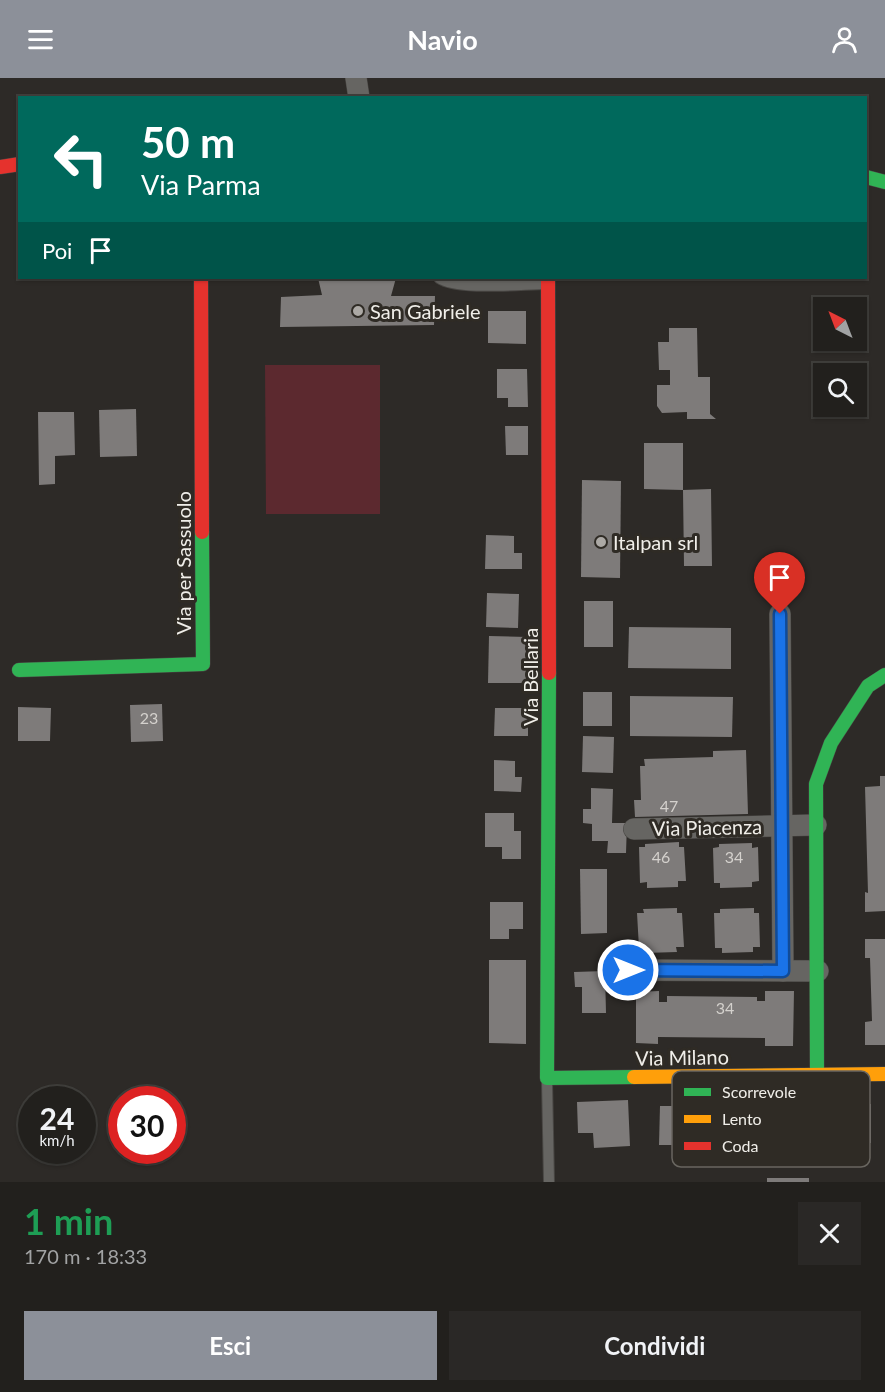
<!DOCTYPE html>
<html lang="it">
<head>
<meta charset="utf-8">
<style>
	body { margin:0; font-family:Lato,sans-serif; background:#2a2826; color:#f1f3f6; height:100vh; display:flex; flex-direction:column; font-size:22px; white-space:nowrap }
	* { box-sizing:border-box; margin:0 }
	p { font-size:20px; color:#a2a3a4 }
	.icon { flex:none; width:33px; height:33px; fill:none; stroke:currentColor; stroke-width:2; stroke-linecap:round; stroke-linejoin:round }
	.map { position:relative; height:1104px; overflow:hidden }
	.drawer { display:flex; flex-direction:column; background:#22201d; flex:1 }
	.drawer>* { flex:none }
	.guide { position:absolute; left:18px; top:18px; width:849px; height:183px; border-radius:0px; box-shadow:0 2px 4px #0004,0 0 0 2px #3f3e3b; background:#00695c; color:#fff; overflow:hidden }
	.needle { width:39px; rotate:318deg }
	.buttons { position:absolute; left:813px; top:219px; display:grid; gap:12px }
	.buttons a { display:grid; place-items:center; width:54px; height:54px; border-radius:0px; background:#22201d; box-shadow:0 2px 4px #0004,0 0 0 2px #3f3e3b; font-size:30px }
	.speed { position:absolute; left:18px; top:1008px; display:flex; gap:12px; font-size:30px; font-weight:700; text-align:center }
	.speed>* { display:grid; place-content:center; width:78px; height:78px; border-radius:50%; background:#22201d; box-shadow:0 2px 4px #0004,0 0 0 2px #3f3e3b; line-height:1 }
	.speed small { font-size:15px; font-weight:400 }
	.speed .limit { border:9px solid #d22; background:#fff; color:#111 }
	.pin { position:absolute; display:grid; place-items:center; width:51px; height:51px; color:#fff; margin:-62px -26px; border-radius:50% 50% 50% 0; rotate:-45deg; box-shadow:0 0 6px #0007 }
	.pin .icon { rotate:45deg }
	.me { position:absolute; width:66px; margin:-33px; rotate:90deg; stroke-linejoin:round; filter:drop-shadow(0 0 4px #0008) }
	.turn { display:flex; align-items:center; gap:21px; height:126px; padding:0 24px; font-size:27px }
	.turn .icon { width:78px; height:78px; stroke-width:2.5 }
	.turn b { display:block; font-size:42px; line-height:51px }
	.then { display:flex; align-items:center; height:57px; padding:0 24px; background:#0003; gap:12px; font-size:22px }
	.round { display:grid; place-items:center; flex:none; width:63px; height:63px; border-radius:0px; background:#2a2826 }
	.overview { display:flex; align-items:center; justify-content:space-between; height:102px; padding:0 24px }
	h1 { font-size:36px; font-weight:700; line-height:45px; color:#1e9e55 }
	.cta { display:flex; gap:12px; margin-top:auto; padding:12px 24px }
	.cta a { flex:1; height:69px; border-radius:0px; background:#8c9099; color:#fff; font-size:24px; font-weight:700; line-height:69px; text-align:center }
	.cta a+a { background:#2a2826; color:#f1f3f6 }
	header { display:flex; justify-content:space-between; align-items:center; height:78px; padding:0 24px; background:#8c9099; color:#fff; font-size:27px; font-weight:700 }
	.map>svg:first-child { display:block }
	.green { fill:#5c292f }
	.building { fill:#7e7b7a }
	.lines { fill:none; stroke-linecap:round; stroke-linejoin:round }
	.lane-casing { stroke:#494744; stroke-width:12 }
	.street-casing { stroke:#494744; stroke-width:22 }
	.fast-casing { stroke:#494744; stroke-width:15 }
	.slow-casing { stroke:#494744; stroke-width:15 }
	.jam-casing { stroke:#494744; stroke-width:15 }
	.lane { stroke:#666562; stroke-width:10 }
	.street { stroke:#666562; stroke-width:21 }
	.fast { stroke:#30b455; stroke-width:14 }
	.slow { stroke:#ff9f0a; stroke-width:14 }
	.jam { stroke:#e5322d; stroke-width:14 }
	.route-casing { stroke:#114b97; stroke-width:15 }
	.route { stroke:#1a73e8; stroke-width:10 }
	.poi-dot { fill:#aca9a5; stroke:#2f2b25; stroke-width:2 }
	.labels { text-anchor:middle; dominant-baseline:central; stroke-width:6; stroke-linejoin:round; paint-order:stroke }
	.number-label { font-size:16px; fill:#d4d1cd }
	.poi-label { font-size:20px; fill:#f0eee9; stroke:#2f2b25; text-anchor:start }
	.street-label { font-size:20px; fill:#f0eee9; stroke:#2f2b25 }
	.key { fill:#2f2b25; stroke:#696660; stroke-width:1.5 }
	.key-label { font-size:16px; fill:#f0eee9 }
</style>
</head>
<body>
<header><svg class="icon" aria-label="menu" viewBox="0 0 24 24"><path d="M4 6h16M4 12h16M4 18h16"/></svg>Navio<svg class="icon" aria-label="person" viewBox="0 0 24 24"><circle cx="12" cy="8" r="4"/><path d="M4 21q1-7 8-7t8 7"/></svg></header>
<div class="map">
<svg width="885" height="1104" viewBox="0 0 885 1104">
	<rect width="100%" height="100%" fill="#2d2a27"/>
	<path class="green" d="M265 287H380V436H266Z"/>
	<g class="building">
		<path d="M318 200H396L391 218H435L434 247 280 249 281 219 322 217Z"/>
		<path d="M488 233H526V266L488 265Z"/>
		<path d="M669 250H697L698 299H710V336L716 341H687V334L662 335 657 328V307H670V292H659L658 264H669Z"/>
		<path d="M497 291H527L528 329H508V320H497Z"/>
		<path d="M136 331 137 378 100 379 99 332Z"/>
		<path d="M38 334H74L75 377 55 378V406L39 407Z"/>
		<path d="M505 348H528V377H506Z"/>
		<path d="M644 365H683V412L711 411 712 488H684L683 412 644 411Z"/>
		<path d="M582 402 621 403 620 500 581 499Z"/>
		<path d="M486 457 514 458V475H522V491H485Z"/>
		<path d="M487 515 519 516 518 550 486 549Z"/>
		<rect x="584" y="523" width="29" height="46"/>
		<path d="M629 549 731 550V591L628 590Z"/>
		<path d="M489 558 527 559 526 605H488Z"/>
		<rect x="583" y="614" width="29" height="34"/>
		<path d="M630 618 733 619 732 659 630 658Z"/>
		<path d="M162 626 163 663 131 664 130 627Z"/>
		<path d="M18 629 51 630 50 663H18Z"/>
		<path d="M495 630H528V658H494Z"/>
		<path d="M583 658 614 659 613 695 582 694Z"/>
		<path d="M746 672 748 736 635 739 634 722H641L640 688H645L644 681 713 679V673Z"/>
		<path d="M494 682 515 683V699H522L521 714 494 713Z"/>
		<path d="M880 698H885V833L865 834V814L868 815 865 709 880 708Z"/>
		<path d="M591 710 613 711 612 745H627L626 775H607L608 763H592V746L583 745V731H591Z"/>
		<path d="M485 735H514V753H521V781H502V769H485Z"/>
		<path d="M679 764V769H684L686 803H678V809L647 810V804L640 805 639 769H645V766Z"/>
		<path d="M752 765V770L758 769 759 803 752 804V809L720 810V805H714L713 770 719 769V766Z"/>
		<path d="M580 791H607V855L581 856Z"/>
		<path d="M490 824H523V851H509V861H490Z"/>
		<path d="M677 830V835H682L684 869H676L677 874 645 875V870H639L637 835H644L643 831Z"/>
		<path d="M754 830V835H759L760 869H753V874L722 875V870H715L714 835H720V831Z"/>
		<path d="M865 861H885V967H865V944L872 943 870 880H865Z"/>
		<path d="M489 882H526V966L489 965Z"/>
		<path d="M605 893 606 935H582V909H575L574 894Z"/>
		<path d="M659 913V924H667V918L757 919V923H765V913H794L793 968H765V960L658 959V966L636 965V914Z"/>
		<path d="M628 1022 630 1068 594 1070 593 1055H578L577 1024Z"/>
		<path d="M821 1025 871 1026V1065H820Z"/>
		<path d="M660 1028H710V1067H659Z"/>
		<rect x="767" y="1100" width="42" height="4"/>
	</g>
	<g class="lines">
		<defs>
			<g id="lane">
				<path d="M439 200C458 213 522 206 547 206"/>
				<path d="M547 1003 549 1104"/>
			</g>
			<g id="street">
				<path d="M356 0 359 20"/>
				<path d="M780 536 783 893"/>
				<path d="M634 751 816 747"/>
				<path d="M628 892 818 893"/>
			</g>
			<g id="fast">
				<path d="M866 99 885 104"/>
				<path d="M19 592 203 586 202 454"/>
				<path d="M549 595 547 1000 634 999"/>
				<path d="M817 997 816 706 831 665 868 608 885 597"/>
			</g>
			<path id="slow" d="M634 999 885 996"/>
			<g id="jam">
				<path d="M0 89 20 86"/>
				<path d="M201 200 202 454"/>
				<path d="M548 200 549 595"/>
			</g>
		</defs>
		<use href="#lane" class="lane-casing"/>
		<use href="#street" class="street-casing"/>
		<use href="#fast" class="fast-casing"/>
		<use href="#slow" class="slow-casing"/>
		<use href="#jam" class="jam-casing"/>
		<use href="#lane" class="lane"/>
		<use href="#street" class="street"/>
		<use href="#fast" class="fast"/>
		<use href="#slow" class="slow"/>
		<use href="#jam" class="jam"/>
	</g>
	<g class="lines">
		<defs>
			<path id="route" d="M628 892 783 893 780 536"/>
		</defs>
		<use href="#route" class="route-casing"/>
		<use href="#route" class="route"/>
	</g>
	<g class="poi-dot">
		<circle cx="358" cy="233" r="6"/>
		<circle cx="601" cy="464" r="6"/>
	</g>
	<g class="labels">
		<g class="number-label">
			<text x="149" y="639">23</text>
			<text x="669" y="727">47</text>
			<text x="661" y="778">46</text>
			<text x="734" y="778">34</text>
			<text x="725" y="929">34</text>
		</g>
		<g class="poi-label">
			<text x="370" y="233">San Gabriele</text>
			<text x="613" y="464">Italpan srl</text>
		</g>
		<g class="street-label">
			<text transform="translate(183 485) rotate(-90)">Via per Sassuolo</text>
			<text transform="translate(530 599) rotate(-90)">Via Bellaria</text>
			<text transform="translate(707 749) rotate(-1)">Via Piacenza</text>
			<text transform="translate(682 979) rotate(-1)">Via Milano</text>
		</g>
	</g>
	<rect x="672" y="993" width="198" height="96" rx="9" class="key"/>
	<rect x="684" y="1010" width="27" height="8" fill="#30b455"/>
	<rect x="684" y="1037" width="27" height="8" fill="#ff9f0a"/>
	<rect x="684" y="1064" width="27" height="8" fill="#e5322d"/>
	<g class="key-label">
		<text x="722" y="1020">Scorrevole</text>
		<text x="722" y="1047">Lento</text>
		<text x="722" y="1074">Coda</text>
	</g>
</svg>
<div class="buttons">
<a><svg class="needle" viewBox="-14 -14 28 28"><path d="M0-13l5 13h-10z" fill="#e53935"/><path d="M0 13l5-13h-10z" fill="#a2a3a4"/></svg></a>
<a><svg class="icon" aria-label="search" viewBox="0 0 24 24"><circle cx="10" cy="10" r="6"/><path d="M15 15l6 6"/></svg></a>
</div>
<div class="speed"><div>24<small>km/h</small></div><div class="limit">30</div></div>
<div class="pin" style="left:780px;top:536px;background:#d93025"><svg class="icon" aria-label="arrive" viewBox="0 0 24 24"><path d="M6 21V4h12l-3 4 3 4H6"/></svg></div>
<svg class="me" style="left:628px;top:892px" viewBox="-20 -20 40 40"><circle r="17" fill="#1a73e8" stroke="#fff" stroke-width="3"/><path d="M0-11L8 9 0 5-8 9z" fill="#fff"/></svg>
<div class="guide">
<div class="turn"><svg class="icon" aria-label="left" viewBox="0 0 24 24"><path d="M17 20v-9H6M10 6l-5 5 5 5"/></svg><div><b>50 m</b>Via Parma</div></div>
<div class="then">Poi<svg class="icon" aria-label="arrive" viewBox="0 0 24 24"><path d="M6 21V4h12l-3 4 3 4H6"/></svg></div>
</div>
</div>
<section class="drawer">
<div class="overview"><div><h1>1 min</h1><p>170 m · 18:33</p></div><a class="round"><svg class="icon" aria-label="close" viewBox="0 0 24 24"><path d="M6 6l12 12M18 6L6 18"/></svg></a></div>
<div class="cta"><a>Esci</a><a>Condividi</a></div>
</section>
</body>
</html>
